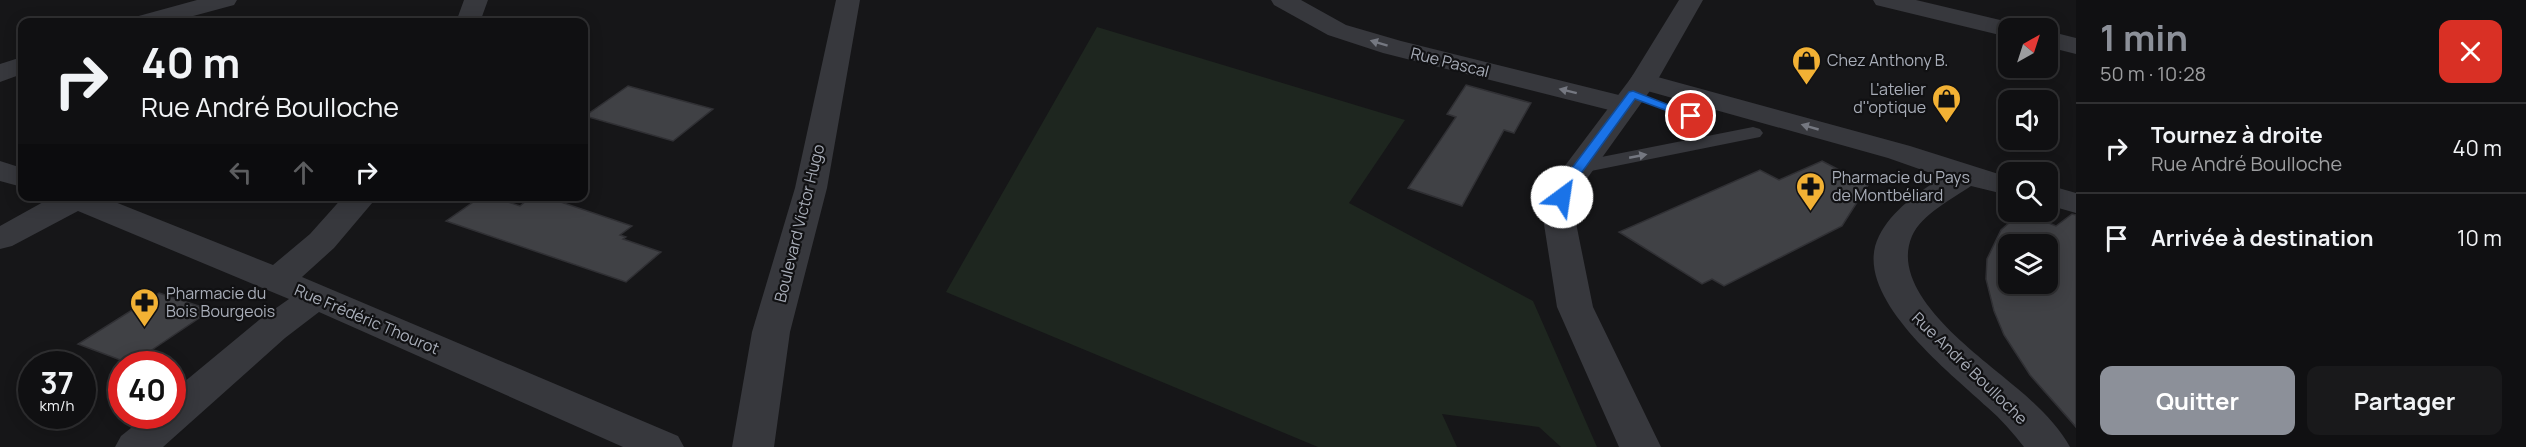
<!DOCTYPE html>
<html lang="fr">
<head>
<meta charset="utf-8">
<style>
	body { margin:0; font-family:Manrope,sans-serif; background:#19191b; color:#f1f3f6; height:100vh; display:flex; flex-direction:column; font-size:22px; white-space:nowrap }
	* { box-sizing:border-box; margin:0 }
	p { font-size:20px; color:#9c9d9f }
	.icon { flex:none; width:33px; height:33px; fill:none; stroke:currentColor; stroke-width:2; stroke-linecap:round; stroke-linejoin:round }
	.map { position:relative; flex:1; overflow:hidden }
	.sheet { display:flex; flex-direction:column; background:#101012; width:450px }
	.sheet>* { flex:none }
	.banner { position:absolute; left:18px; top:18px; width:570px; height:183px; border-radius:12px; box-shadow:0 3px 15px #0003,0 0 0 2px #303032; background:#101012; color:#f1f3f6; overflow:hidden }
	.needle { width:39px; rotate:39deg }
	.fabs { position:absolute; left:1998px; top:18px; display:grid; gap:12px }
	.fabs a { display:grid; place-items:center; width:60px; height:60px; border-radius:12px; background:#101012; box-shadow:0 3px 15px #0003,0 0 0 2px #303032; font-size:30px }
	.speed { position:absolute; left:18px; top:351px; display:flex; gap:12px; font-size:30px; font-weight:700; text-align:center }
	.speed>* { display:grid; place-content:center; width:78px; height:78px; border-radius:50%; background:#101012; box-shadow:0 3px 15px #0003,0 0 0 2px #303032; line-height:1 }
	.speed small { font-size:15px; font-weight:400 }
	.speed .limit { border:9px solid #d22; background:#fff; color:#111 }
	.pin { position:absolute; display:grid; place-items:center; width:51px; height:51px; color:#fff; margin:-26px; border:3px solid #fff; border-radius:50%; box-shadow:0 2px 6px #0007 }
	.me { position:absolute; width:66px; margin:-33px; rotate:31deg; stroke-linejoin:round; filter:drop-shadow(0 0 4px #0008) }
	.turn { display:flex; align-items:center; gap:21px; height:126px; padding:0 24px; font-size:27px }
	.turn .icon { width:78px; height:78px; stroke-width:2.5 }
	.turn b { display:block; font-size:42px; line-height:51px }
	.lanes { display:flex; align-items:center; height:57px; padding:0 24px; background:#0003; justify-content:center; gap:30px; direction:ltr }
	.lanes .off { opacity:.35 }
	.round { display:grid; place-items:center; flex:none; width:63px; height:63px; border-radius:12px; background:#19191b }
	.summary { display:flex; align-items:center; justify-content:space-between; height:102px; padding:0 24px }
	h1 { font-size:36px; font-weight:700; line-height:45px; color:#8c9099 }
	.action { display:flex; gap:12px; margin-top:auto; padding:12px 24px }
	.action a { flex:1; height:69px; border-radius:12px; background:#8c9099; color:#fff; font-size:24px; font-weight:700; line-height:69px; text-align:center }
	.action a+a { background:#19191b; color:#f1f3f6 }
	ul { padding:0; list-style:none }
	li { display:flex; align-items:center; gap:18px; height:90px; padding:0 24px; border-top:2px solid #303032 }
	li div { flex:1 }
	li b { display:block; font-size:22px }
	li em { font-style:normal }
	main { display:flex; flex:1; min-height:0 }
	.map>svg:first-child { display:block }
	.green { fill:#1e261f }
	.building { fill:#404145; stroke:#303034; stroke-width:1.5; fill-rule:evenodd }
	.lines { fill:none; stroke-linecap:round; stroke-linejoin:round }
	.service { fill:#37383d; fill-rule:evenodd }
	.minor { fill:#37383d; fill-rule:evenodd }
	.tertiary { fill:#37383d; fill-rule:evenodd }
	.oneway { fill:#757881 }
	.route { fill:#1a73e8; stroke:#114b97; stroke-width:1.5 }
	.labels { text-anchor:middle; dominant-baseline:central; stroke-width:4.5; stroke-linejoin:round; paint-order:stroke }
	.poi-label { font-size:16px; fill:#a8adb8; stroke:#111113; text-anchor:start }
	.street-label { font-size:16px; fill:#a8adb8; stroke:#111113 }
</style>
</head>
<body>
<main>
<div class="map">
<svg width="2076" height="447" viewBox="0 0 2076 447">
	<rect width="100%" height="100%" fill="#161618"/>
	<path class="green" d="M1097 27 1405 120 1349 203 1533 301 1597 447H1561L1539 427 1442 414 1457 447H1318L946 292Z"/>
	<g class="building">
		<path d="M1466 85 1531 103 1514 133 1504 130 1462 206 1408 188 1456 117 1447 114Z"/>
		<path d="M628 86 713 109 673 141 585 116Z"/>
		<path d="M1822 161 1868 185 1842 226 1724 286 1712 279 1702 284 1619 232 1760 170 1779 180Z"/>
		<path d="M482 196H490L520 206 532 196H543L632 226 620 235 626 237 623 239 661 252 626 282 446 221Z"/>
		<path d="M2021 212 2056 226 2072 214 2076 215V427L2030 375 2004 335 1994 311 1986 279 1987 259 2001 230ZM2008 244H2048V284H2008Z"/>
		<path d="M159 293 211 310 131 364 78 344Z"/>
	</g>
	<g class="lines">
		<path class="service" d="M1753 127 1760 129 1763 133 1760 137 1581 173 1574 171 1570 167 1574 163 1581 161Z"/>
		<g class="minor">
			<path d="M197 0H237L234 5 171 22H131L135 17Z"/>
			<path d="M464 0H488L480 22H456Z"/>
			<path d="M836 0H860L827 188 790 332 774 447H732L752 332 795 188Z"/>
			<path d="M1271 0H1301L1346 25 1401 41 1635 99 1639 105 1635 111 1625 114 1383 53 1328 35 1274 5Z"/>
			<path d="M1873 0H1916L2017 24 2020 28H2008V37L1876 5Z"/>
			<path d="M2048 31 2076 38V54L2048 47Z"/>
			<path d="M22 57V74L0 82V64Z"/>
			<path d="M1643 73 1910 146 2008 177V195L1971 186C1952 199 1922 214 1912 236 1887 294 1982 357 2018 389 2037 405 2058 425 2070 447H2024C2013 433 2001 419 1987 407 1951 373 1849 295 1879 236 1892 210 1918 193 1942 177L1888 158 1633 87 1629 81 1633 75Z"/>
			<path d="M0 161 22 168V187L0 181Z"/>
			<path d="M2048 185 2076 193V213L2048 205Z"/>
			<path d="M54 196H100L273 265 310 234 344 196H378L334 248 302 277 678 436 684 447H623L319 312 285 338 163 447H115L121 436 146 416H172V392L259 320 289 299 78 211 12 246 0 249V226Z"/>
		</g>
		<path class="tertiary" d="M1679 0H1703L1657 81 1586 180 1578 197 1575 218 1593 307 1661 447H1619L1557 307 1543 218 1546 197 1555 179 1631 78Z"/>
	</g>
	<defs><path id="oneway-solid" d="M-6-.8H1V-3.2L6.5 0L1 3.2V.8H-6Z" transform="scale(1.5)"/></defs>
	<g class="oneway">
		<use href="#oneway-solid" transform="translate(1379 43) rotate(-163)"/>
		<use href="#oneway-solid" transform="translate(1568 91) rotate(-166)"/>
		<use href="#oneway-solid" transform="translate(1810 127) rotate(-164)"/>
		<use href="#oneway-solid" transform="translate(1638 156) rotate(-11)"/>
	</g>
	<path class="route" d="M1633 91 1697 116 1695 118H1687L1635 99 1577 179 1566 200H1557L1555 197 1566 176 1629 92Z"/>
	<defs>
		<symbol id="shop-pin" viewBox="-11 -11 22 30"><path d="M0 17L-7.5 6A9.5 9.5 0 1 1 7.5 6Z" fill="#f2b134" stroke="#111113"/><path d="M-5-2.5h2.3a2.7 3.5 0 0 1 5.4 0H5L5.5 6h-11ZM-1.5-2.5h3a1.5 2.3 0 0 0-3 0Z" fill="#111"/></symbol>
		<symbol id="pharmacy-pin" viewBox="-11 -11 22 30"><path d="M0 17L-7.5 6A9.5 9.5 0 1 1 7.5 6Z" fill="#f2b134" stroke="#111113"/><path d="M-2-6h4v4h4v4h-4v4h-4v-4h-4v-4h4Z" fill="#111"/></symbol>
	</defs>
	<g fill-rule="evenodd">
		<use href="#shop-pin" x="1790" y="44" width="33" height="45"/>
		<use href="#shop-pin" x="1930" y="82" width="33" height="45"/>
		<use href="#pharmacy-pin" x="1794" y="170" width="33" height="45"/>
		<use href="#pharmacy-pin" x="128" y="286" width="33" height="45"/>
	</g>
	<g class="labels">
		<g class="poi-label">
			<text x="1827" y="60">Chez Anthony B.</text>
			<text x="1926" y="89" text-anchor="end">L'atelier<tspan x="1926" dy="18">d''optique</tspan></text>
			<text x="1832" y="177">Pharmacie du Pays<tspan x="1832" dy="18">de Montbéliard</tspan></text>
			<text x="166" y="293">Pharmacie du<tspan x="166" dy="18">Bois Bourgeois</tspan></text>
		</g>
		<g class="street-label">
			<text transform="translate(1450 62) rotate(14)">Rue Pascal</text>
			<text transform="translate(799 223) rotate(-76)">Boulevard Victor Hugo</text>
			<text transform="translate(367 319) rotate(23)">Rue Frédéric Thourot</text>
			<text transform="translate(1970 368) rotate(44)">Rue André Boulloche</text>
		</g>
	</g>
</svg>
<div class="fabs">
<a><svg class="needle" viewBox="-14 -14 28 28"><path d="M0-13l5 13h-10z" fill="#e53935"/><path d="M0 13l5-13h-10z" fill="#9c9d9f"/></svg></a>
<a><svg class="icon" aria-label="sound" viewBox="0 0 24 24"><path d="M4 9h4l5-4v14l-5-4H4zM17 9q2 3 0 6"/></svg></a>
<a><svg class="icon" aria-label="search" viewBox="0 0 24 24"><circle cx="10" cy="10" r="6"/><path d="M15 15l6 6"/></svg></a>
<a><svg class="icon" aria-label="layers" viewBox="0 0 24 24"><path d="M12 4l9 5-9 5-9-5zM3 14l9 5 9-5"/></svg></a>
</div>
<div class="speed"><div>37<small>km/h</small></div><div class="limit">40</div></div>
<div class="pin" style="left:1691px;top:116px;background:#d93025"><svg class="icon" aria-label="arrive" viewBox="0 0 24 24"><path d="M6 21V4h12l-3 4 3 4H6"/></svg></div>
<svg class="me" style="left:1562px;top:197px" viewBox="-20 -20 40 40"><circle r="19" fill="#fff"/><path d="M0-13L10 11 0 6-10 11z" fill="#1a73e8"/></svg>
<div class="banner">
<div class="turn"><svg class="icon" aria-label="right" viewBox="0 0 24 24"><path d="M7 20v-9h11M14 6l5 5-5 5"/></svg><div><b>40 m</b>Rue André Boulloche</div></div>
<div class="lanes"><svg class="icon off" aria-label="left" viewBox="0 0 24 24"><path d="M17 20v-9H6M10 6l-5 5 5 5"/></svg><svg class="icon off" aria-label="ahead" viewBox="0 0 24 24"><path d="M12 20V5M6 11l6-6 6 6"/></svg><svg class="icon" aria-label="right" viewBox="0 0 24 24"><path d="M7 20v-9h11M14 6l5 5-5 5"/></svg></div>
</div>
</div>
<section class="sheet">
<div class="summary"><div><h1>1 min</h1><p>50 m · 10:28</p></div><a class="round" style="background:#d93025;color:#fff"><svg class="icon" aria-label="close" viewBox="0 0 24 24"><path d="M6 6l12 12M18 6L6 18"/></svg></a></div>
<ul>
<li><svg class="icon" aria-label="right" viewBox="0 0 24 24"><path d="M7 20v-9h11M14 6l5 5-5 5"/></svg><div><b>Tournez à droite</b><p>Rue André Boulloche</p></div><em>40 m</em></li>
<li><svg class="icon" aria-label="arrive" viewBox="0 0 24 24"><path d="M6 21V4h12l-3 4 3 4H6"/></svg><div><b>Arrivée à destination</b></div><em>10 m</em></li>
</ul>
<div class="action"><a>Quitter</a><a>Partager</a></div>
</section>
</main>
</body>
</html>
